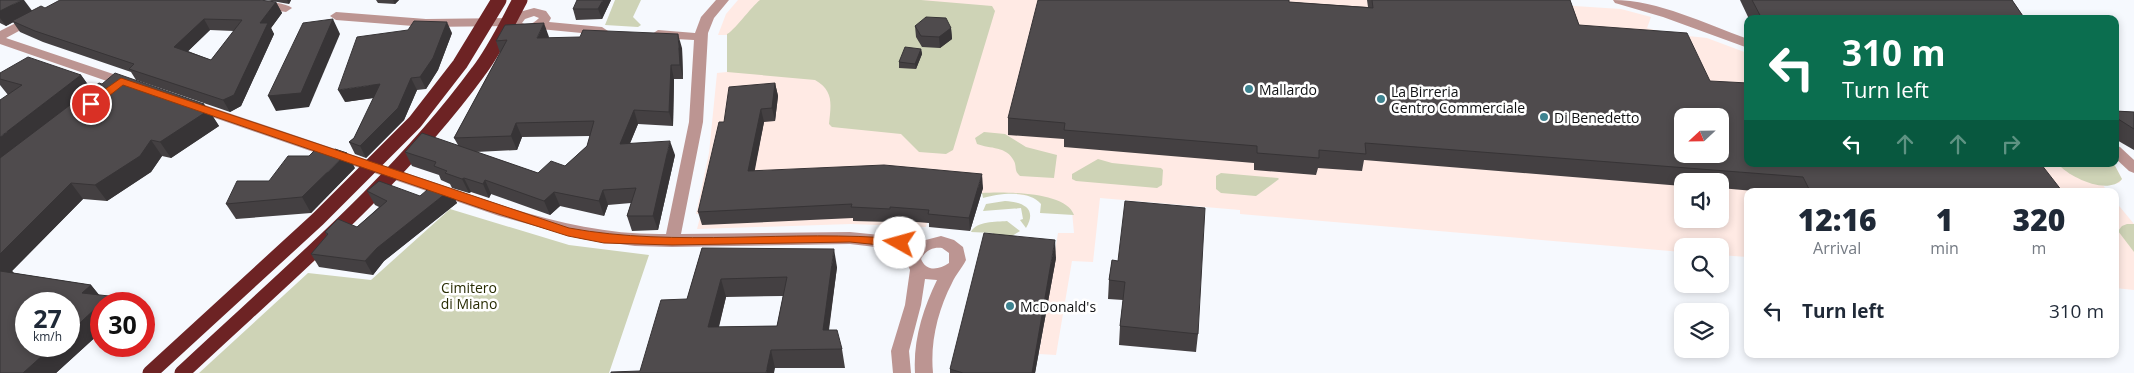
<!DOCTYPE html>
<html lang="en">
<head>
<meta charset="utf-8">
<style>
	body { margin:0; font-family:"Open Sans",sans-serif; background:#f6f6f7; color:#1f2937; height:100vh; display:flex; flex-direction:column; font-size:19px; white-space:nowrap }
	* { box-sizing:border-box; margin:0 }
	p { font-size:16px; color:#747a83 }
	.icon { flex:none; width:28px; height:28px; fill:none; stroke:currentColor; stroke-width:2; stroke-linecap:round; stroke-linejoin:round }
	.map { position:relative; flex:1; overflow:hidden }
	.details { position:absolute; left:1744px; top:188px; width:375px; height:170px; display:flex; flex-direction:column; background:#fff; border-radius:10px; box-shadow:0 2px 8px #0003 }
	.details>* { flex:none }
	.banner { position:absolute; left:1744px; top:15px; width:375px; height:152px; border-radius:10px; box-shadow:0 2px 8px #0003; background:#0b6e4f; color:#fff; overflow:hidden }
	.needle { width:32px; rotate:248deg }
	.controls { position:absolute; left:1674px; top:108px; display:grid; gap:10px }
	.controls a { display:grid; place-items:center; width:55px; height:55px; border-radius:10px; background:#fff; box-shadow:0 2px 8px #0003; font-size:25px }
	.speed { position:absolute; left:15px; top:292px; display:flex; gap:10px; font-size:25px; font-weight:700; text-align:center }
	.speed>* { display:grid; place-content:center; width:65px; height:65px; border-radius:50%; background:#fff; box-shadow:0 2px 8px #0003; line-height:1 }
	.speed small { font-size:12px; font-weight:400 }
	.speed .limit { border:8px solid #d22; background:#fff; color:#111 }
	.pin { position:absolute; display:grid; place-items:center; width:42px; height:42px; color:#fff; margin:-21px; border:2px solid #fff; border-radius:50%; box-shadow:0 1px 5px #0007 }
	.me { position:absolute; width:55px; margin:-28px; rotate:277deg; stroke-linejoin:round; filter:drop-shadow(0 0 4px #0008) }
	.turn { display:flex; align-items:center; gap:18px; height:105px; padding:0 15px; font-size:22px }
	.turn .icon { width:65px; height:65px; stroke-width:2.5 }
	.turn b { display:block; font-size:35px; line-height:42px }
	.lanes { display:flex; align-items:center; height:48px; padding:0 15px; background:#0003; justify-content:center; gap:25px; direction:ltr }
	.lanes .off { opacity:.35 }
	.eta { display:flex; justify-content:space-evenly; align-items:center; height:85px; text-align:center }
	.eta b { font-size:30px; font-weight:800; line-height:35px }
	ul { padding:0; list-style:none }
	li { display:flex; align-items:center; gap:15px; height:75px; padding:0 15px }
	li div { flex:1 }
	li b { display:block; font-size:19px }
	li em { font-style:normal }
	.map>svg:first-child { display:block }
	.commercial { fill:#ffeae4; fill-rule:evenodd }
	.green { fill:#ced3b6 }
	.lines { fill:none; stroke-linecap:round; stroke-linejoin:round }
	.street { fill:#bc9592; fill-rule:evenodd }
	.highway-bridge { stroke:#6d2324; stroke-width:15 }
	.wall { fill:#444042; fill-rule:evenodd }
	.shaded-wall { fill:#373436 }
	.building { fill:#4f4b4d; stroke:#373436; fill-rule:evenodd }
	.route { fill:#ea580c; stroke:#983908 }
	.poi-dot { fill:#3e8390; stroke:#fff; stroke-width:2 }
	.labels { text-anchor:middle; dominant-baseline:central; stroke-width:5; stroke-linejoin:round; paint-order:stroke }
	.poi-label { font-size:14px; fill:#101113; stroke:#fff; text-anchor:start }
	.park-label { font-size:14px; fill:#282c03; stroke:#fff }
</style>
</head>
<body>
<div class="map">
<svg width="2134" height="373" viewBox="0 0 2134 373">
	<rect width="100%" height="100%" fill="#f6f9fe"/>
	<g class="commercial">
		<path d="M738 0H1481L1621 9 1651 17 1647 28 1670 34 1707 38 1747 53 1748 164H2114L2122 179 2119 183 2103 185 2107 191H1748L1747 257 1720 255V246H1682V252L1240 214V210L1100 198 1093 262 1072 261 1056 355 1039 354 1058 233H1074L1072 211 1056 200 1010 193H981L927 223 926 227 851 224 697 229 701 214H696L709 153 717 73 727 72V35H718L726 14ZM1682 116H1720V154H1682ZM1682 181H1720V219H1682Z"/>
		<path d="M2115 201 2134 224V290L2115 288Z"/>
	</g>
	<g class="green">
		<path d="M615 0H641L633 17 641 25 638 27 605 25Z"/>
		<path d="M760 0H921L992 6 995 11 953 150 946 154 919 152 901 134 832 127 829 124C831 104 834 91 815 80L727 72V34C732 33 752 6 760 0Z"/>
		<path d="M984 132 1005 134 1026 147 1057 155 1054 178 1020 176C1014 171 1017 167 1014 161 1007 146 990 149 977 144L975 138Z"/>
		<path d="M1098 159 1112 163 1161 168 1163 170 1162 185 1157 188 1076 181 1072 179V174Z"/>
		<path d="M2058 164H2114L2122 179C2108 196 2069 177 2058 164Z"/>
		<path d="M1221 173 1278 178 1279 179 1256 196 1221 193 1216 189V176Z"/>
		<path d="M982 193C1003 192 1066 191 1074 215L1040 213 1041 204C1029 189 998 194 983 198Z"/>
		<path d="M1005 201C1022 202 1038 208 1026 228L1020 220 1023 219 1021 208 983 211 986 204Z"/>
		<path d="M450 209 569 245 649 255 609 373H199L308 273 371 280Z"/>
		<path d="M1007 221 1020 231 1007 239 990 245 993 233 971 232C976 221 996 222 1007 221Z"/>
		<path d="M2127 224H2134V252L2118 231 2122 226Z"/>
	</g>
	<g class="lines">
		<g class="street">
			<path d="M61 0H76L6 38 134 81 136 84 134 87H124L0 44V31Z"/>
			<path d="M227 0C241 0 282 0 292 8L286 12 233 4Z"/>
			<path d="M716 0H729L714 18 708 33 703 122 681 234 850 232 900 237 918 242 941 236 954 240 963 247 966 260C962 268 956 274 952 283 938 310 930 342 933 373H915C913 340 923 309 937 280L925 279 921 305 909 351 911 373H893L891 351 905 305 910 270 905 259 909 251 850 244 672 247 635 246 582 239 499 216 186 108 184 105 191 101 196 102 510 208C562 224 612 235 666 234L689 122 694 40 658 38 652 34 658 30 695 33 701 17ZM942 248 949 253V263C939 270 926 272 921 259 926 250 933 247 942 248Z"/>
			<path d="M1613 0C1659 0 1705 24 1748 39V48L1663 17 1615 3Z"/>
			<path d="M534 8 546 11 551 18 549 22 602 27 608 31 602 35 540 29 523 32 510 26 426 27 336 20 330 16 336 12 426 19 512 18 516 13ZM534 16 539 18C534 23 529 26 522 23L525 19Z"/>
			<path d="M2115 145 2120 147 2134 160V173L2129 171 2115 158Z"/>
		</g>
		<g class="highway-bridge">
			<path d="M150 373 318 219 415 122 460 64 499 0"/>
			<path d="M182 373C284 277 395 185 478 72 495 50 507 24 520 0"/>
		</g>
	</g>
	<g class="wall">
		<path d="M0 0 32 11 45 8 276 2 282 13 271 28 274 34 241 106 230 112 136 80 131 72 43 42 20 32 13 22 6 26 0 23ZM210 30 234 31 211 60 188 51Z"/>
		<path d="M266 0H291L289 4Z"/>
		<path d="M376 0H399L395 4 378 3Z"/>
		<path d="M611 0 602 19 576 20 573 9Z"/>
		<path d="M1367 0H1570L1579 25 1710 81 2062 191H1754L1720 188V181H1682V186L1364 160 1362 171 1318 168 1316 175 1254 170V163L1064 147V139L1008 135V118L1289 2 1368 7Z"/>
		<path d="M1740 0H2012L2025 19H1749Z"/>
		<path d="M915 26 951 28 952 39 940 48 922 47 916 37Z"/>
		<path d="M452 33 438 70 426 89 417 90 404 120 366 158 355 154 349 142 354 138 374 98 345 102Z"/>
		<path d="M549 37 548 38 682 48 683 79H674L673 126 638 124 630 143 675 155 658 230 632 231 627 216 631 203 608 205 604 216 560 206 550 215 491 194 489 198 471 192 469 193 452 188 450 184 441 180 439 175 412 166 405 152 458 145 454 138 500 53 496 41ZM590 136 587 146 565 166 538 173 476 152 517 150 522 137Z"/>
		<path d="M921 49 922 54 916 69 899 68V62Z"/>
		<path d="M0 73 81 75 91 89 102 84 204 104 219 126 171 158 162 156 151 172 107 201 83 199 12 271 14 273 91 285 99 295 101 304V332L56 373H0L8 95 0 85Z"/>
		<path d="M775 83 778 96 775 121 764 122 754 171 983 188 970 231 929 227V223L892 220V222L853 221V218L702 225 698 212 724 122Z"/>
		<path d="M2115 111 2134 112V150L2115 139Z"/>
		<path d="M355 168 311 213 236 219 226 204 269 181Z"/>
		<path d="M450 190 457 203 384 261 373 275 319 267 311 254 327 236 325 232 357 227 379 207 375 205 367 191 420 196Z"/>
		<path d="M702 248 837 267 829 330 842 349 845 368H775L640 371 687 299ZM783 296 777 326 719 327 726 297Z"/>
		<path d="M1056 258 1035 373H950V369Z"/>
		<path d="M1112 260 1198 334 1196 352 1119 345 1120 326 1123 300 1108 299 1109 280Z"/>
	</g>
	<g class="shaded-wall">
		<path d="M22 0H24L33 12 6 26 0 18V11Z"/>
		<path d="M287 0H291L289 4Z"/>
		<path d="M393 0H399L395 4Z"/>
		<path d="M603 0H611L602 19 598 9Z"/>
		<path d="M276 2 282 13 271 28 274 34 241 106 230 112 223 100 260 23Z"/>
		<path d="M204 19 210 30 181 58 174 47Z"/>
		<path d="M333 19 340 34 309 107 276 111 268 96Z"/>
		<path d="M447 22 452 33 438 70 426 89 420 77Z"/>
		<path d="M544 23 549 37 542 52 537 38Z"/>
		<path d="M951 28 952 39 940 48 939 37Z"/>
		<path d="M678 34 682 48 683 79 680 65Z"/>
		<path d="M921 49 922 54 916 69 915 64Z"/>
		<path d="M671 65 674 79 673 126 669 112Z"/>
		<path d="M81 75 94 93 0 166V137Z"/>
		<path d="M411 78 417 90 404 120 366 158 360 146Z"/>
		<path d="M775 83 778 96 775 121 772 108Z"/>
		<path d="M380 84 386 96 345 102 338 90Z"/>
		<path d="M204 104 208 111 209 110 219 126 171 158 160 142 198 106Z"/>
		<path d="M761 109 764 122 752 185 748 171Z"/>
		<path d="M634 110 638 124 624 158 620 144Z"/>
		<path d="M516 123 522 137 517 150 511 136Z"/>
		<path d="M151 140 162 156 151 172 107 201 95 185Z"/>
		<path d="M670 141 675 155 658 230 653 216Z"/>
		<path d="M347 153 355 168 311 213 302 197Z"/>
		<path d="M982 174 983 188 970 231 969 218Z"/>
		<path d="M464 178 471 192 469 193 462 179Z"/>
		<path d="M485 180 491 194 489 198 483 184Z"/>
		<path d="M71 183 83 199 12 271 18 278 0 277V254Z"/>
		<path d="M450 190 457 203 384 261 373 275 365 261 377 248Z"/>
		<path d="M603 190 608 205 604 216 599 201Z"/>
		<path d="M554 192 560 206 550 215 544 201Z"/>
		<path d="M1055 240 1056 258 1035 373H1032Z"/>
		<path d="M834 249 837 267 826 348 823 330Z"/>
		<path d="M721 279 726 297 714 345 708 327Z"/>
		<path d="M91 285 104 301 109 296 115 304H101V332L56 373H23L53 346H69V333L82 293Z"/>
		<path d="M771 350 775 368 774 373H766Z"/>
	</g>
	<g class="building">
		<path d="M0 0H22L0 11Z"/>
		<path d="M60 0H260L276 2 260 23H268L234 95 223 100 129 69 134 64 35 31 12 21 41 6 45 8ZM204 19 242 20 211 60 174 47Z"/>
		<path d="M577 0H603L598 9H573Z"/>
		<path d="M1038 0H1289V2L1373 8 1372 0H1570L1579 25 1687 33 1710 81 1748 83V164H2041L2062 191H1810L1803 177 1365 143 1366 154 1319 150V158L1257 153V146L1064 130 1065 123 1008 118ZM1682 116H1720V154H1682Z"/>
		<path d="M1752 0H2012L2025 19H1762Z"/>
		<path d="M926 17 946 18 951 28 939 37 921 36 915 26Z"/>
		<path d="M333 19 301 93 268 96 303 23Z"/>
		<path d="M414 21 447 22 433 58 420 77 411 78 398 108 360 146 349 142 354 138 380 84 338 90 357 37 408 30Z"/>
		<path d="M544 23 537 38 580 37 583 30 678 34 680 65H671L669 112 634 110 620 144 670 141 653 216H627L636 188 603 190 599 201 554 192 544 201 485 180 483 184 464 178 462 179 445 173 447 171 434 166 436 162 405 152 422 133 538 173 551 161 565 166 587 146 594 121 516 123 511 136 454 138 507 40 496 41 505 25Z"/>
		<path d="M905 47 921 49 915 64 899 62Z"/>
		<path d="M28 57 81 75 0 137V100L22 85 0 79V73Z"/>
		<path d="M115 73 204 104 198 106 209 110 160 142 151 140 140 156 95 185 71 183 0 254V158L99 83 102 84Z"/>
		<path d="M775 83 772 108 761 109 748 171 884 165 982 174 969 218 928 214 929 210 890 207V209L851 207 852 204 698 212 719 122H724L729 87Z"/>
		<path d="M2115 111 2134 112V129L2115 117Z"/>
		<path d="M335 149 347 153 302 197 226 204 237 181H269L288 156H309L315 150 328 154Z"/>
		<path d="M379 181 420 196 434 184 450 190 377 248 365 261 311 254 328 234 325 232 338 219 357 227 387 201 367 191Z"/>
		<path d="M1125 201 1205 208 1198 334 1120 326 1125 282 1109 280 1112 260 1118 261Z"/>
		<path d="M984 233 1055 240 1032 373H963L950 369Z"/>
		<path d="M702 248 834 249 823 330H837L842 349 771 350 766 373H611V372L640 371 661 300 687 299ZM787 277 777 326 708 327 721 279Z"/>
		<path d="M0 271 91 285 82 293 109 296 69 333V304H26V346H53L23 373H0Z"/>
	</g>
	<path class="route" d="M121 78 569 228C677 248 791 229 900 239L906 243 900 247 850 242 672 245 604 243 568 236 486 210 123 85 95 107H87V102Z"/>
	<g class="poi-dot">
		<circle cx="1249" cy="89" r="5"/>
		<circle cx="1381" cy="99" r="5"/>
		<circle cx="1544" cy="117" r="5"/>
		<circle cx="1010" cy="306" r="5"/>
	</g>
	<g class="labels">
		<g class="poi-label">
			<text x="1259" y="89">Mallardo</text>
			<text x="1391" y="91">La Birreria<tspan x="1391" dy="16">Centro Commerciale</tspan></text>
			<text x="1554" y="117">Di Benedetto</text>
			<text x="1020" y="306">McDonald's</text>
		</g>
		<g class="park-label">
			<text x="469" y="287">Cimitero<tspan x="469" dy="16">di Miano</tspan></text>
		</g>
	</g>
</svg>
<div class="controls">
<a><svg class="needle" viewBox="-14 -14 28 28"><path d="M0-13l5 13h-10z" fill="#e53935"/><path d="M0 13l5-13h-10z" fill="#747a83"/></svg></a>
<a><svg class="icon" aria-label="sound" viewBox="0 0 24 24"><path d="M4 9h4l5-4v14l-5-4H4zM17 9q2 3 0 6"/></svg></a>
<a><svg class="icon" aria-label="search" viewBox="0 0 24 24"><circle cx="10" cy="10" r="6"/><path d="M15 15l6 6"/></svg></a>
<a><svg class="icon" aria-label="layers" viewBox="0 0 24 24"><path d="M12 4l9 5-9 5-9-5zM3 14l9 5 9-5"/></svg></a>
</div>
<div class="speed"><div>27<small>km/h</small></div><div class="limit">30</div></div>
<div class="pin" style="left:91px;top:104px;background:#d93025"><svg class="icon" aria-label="arrive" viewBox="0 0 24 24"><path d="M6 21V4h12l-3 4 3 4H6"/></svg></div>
<svg class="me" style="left:900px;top:243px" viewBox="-20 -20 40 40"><circle r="19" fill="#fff"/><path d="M0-13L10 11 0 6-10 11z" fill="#ea580c"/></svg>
<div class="banner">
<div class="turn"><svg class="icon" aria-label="left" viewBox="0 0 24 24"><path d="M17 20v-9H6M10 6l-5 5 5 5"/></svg><div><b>310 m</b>Turn left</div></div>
<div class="lanes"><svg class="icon" aria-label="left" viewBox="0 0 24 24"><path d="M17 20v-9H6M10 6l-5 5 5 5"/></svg><svg class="icon off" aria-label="ahead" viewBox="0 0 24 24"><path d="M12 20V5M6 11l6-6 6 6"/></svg><svg class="icon off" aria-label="ahead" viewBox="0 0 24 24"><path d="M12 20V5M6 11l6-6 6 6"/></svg><svg class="icon off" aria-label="right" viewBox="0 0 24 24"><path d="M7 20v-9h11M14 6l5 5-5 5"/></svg></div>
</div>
<section class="details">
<div class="eta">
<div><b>12:16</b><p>Arrival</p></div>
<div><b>1</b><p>min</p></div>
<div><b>320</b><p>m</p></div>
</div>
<ul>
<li><svg class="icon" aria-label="left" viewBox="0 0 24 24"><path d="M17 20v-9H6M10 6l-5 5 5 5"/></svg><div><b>Turn left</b></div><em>310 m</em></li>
</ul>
</section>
</div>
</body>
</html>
